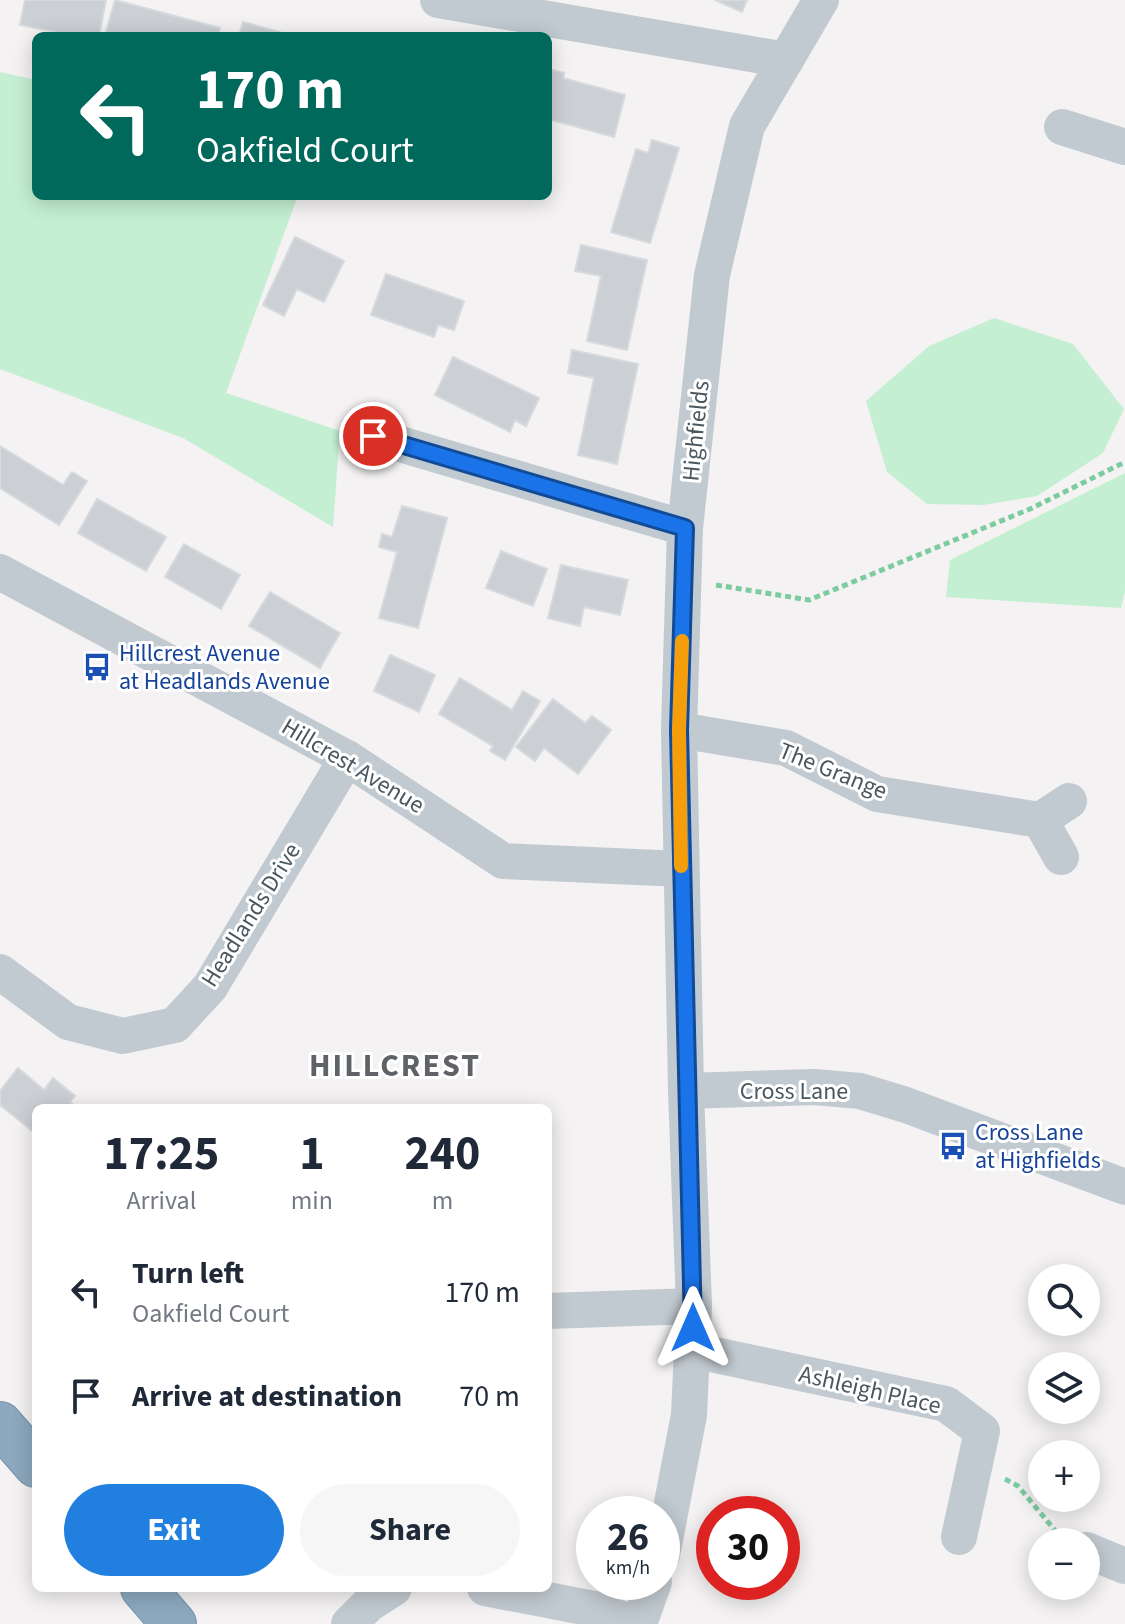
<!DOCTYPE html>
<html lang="en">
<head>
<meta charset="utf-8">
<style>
	body { margin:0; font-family:"Source Sans 3",sans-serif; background:#f6f6f7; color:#1f2937; height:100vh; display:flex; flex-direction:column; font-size:30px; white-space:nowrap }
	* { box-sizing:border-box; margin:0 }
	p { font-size:26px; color:#747a83 }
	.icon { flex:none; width:44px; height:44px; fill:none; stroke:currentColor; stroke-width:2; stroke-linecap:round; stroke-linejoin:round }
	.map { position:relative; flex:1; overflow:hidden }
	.drawer { position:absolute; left:32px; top:1104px; width:520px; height:488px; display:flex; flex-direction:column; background:#fff; border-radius:12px; box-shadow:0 4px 20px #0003 }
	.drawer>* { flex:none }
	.banner { position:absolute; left:32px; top:32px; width:520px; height:168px; border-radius:12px; box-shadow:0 4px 20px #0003; background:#00695c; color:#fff; overflow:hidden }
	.tools { position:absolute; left:1028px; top:1264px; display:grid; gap:16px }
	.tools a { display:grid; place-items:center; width:72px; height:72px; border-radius:50%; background:#fff; box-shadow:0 4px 20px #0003; font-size:40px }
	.speed { position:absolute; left:576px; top:1496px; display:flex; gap:16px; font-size:40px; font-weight:700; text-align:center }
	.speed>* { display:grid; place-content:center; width:104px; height:104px; border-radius:50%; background:#fff; box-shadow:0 4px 20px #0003; line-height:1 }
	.speed small { font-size:20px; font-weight:400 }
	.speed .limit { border:12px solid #d22; background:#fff; color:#111 }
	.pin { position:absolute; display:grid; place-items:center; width:68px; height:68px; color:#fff; margin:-34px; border:4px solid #fff; border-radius:50%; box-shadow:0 2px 8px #0007 }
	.me { position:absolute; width:88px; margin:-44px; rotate:0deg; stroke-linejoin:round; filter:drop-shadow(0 0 6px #0008) }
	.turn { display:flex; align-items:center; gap:28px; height:168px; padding:0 32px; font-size:36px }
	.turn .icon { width:104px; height:104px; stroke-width:2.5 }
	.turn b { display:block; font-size:56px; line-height:68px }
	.eta { display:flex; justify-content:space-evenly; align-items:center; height:136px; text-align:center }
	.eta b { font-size:48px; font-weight:700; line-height:56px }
	.button { display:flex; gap:16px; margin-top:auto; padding:16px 32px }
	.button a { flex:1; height:92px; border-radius:48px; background:#2180df; color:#fff; font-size:32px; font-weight:700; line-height:92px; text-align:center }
	.button a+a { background:#f6f6f7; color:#1f2937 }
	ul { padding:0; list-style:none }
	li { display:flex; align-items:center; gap:24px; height:104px; padding:0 32px }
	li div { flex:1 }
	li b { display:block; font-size:30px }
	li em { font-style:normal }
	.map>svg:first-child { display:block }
	.green { fill:#c4efd2 }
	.building { fill:#ccd0d4; stroke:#d6d9dd; stroke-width:2 }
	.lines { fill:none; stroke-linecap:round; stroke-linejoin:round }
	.highway-casing { stroke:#7793aa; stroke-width:46 }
	.path { stroke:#7ccca0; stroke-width:5; stroke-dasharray:6 4; stroke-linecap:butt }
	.street { stroke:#c1cad0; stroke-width:36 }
	.highway { stroke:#8ca8be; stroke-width:44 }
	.route-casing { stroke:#114b97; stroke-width:20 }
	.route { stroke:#1a73e8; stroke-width:14 }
	.slow { stroke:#f59e0b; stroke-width:14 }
	.labels { text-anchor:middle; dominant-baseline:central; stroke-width:6; stroke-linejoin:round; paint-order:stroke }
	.street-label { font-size:24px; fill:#4a575f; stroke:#fff }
	.transit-label { font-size:24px; fill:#164399; stroke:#fff; text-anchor:start }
	.district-label { font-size:32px; font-weight:bold; letter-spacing:2px; fill:#5f6367; stroke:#fff }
</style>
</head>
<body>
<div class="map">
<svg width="1125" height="1624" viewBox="0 0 1125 1624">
	<rect width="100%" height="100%" fill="#f4f2f2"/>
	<g class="green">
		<path d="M0 72 36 80V196H310L297 198 226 393 340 431 333 527 183 438 0 369Z"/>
		<path d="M994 318 1073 344 1124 409 1103 453 1037 496 983 505 927 504 887 472 866 401 929 346Z"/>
		<path d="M1125 473V591L1121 608 946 597 950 560Z"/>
	</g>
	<g class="building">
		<path d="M25 0H106L99 36H78L20 25Z"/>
		<path d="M115 0 220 28 218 36H105Z"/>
		<path d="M715 0H747L742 12Z"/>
		<path d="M243 22 293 36H239Z"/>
		<path d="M548 69 564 73 563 78 625 95 614 137 548 119Z"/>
		<path d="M652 140 679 148 650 243 611 232 636 149 648 153Z"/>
		<path d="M295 237 344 261 324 302 297 289 284 316 263 305Z"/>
		<path d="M581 245 647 260 627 350 587 341 601 276 575 271Z"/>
		<path d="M386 274 464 301 454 330 438 325 434 337 371 315Z"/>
		<path d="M572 350 638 364 617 464 578 455 594 378 568 373Z"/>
		<path d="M453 357 539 398 526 426 515 420 510 432 435 395Z"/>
		<path d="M0 446 63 485 72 472 87 481 59 525 0 488Z"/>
		<path d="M97 499 166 537 146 571 78 533Z"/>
		<path d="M402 506 447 518 418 628 379 618 397 552 379 547 382 534 392 537Z"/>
		<path d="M184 544 240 575 221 609 165 577Z"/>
		<path d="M501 551 547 569 533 606 486 588Z"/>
		<path d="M561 565 628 580 620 615 584 607 580 626 548 618Z"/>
		<path d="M270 592 340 633 320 668 249 626Z"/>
		<path d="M390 655 435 675 419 712 374 691Z"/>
		<path d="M460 678 512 710 523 691 540 701 505 760 490 751 493 746 439 714Z"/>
		<path d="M553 699 585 723 592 716 611 730 578 774 544 748 535 761 516 747Z"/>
		<path d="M18 1068 44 1090 53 1078 75 1096 70 1102 77 1108H36V1134L0 1105V1091Z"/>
	</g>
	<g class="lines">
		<defs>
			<g id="highway">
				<path d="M0 1424 36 1465"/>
				<path d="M143 1588 174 1624"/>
			</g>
		</defs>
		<use href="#highway" class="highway-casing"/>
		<g class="path">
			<path d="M716 585 809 600 1030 509 1125 462"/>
			<path d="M1005 1479 1018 1486 1058 1534"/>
		</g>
		<g class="street">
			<path d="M438 0 786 60"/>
			<path d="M1062 127 1125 147"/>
			<path d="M373 436 685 528"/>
			<path d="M0 572 347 758 503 861 681 869"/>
			<path d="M679 730 786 748 877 794 1040 820 1061 857"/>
			<path d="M1040 820 1069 801"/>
			<path d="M0 972 68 1022 123 1036 175 1025 210 987 347 758"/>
			<path d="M686 1091 814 1087 860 1091 906 1105 1125 1187"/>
			<path d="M548 1311 694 1306"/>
			<path d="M692 1350 946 1404 982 1431 959 1537"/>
			<path d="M1086 1550 1125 1566"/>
			<path d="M662 1555 689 1415 694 1306 686 1091 679 730 685 528 712 275 747 126 821 0"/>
			<path d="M485 1588 594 1609 635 1624"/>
			<path d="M349 1624 369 1604 394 1588"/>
			<path d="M639 1624 654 1582"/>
		</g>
		<use href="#highway" class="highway"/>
	</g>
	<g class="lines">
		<defs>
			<path id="route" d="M373 436 685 528 679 730 693 1328"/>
		</defs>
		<use href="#route" class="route-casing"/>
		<use href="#route" class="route"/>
		<path class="slow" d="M681 866 679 730 682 641"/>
	</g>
	<defs>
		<symbol id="bus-bare" viewBox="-9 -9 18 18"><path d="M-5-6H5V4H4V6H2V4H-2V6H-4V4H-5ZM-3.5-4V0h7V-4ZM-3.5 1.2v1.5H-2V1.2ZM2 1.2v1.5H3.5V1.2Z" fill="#1a4fb4" stroke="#fff" stroke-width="2.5" paint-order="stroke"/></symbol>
	</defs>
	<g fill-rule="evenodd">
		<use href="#bus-bare" x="77" y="647" width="40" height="40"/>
		<use href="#bus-bare" x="933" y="1126" width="40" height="40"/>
	</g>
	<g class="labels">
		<g class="street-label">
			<text transform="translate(696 431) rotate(-84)">Highfields</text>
			<text transform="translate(353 766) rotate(31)">Hillcrest Avenue</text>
			<text transform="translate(833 771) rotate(22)">The Grange</text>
			<text transform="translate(251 915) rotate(-58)">Headlands Drive</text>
			<text x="794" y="1091">Cross Lane</text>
			<text transform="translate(870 1390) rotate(13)">Ashleigh Place</text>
		</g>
		<g class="transit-label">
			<text x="119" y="653">Hillcrest Avenue<tspan x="119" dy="28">at Headlands Avenue</tspan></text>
			<text x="975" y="1132">Cross Lane<tspan x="975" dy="28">at Highfields</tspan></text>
		</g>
		<g class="district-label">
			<text x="395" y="1066">HILLCREST</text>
		</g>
	</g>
</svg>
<div class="tools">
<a><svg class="icon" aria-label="search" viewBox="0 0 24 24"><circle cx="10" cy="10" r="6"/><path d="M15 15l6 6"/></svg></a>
<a><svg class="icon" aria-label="layers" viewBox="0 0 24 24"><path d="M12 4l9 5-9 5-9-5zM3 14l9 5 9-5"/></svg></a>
<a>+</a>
<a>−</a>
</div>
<div class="speed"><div>26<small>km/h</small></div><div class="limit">30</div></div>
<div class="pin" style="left:373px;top:436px;background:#d93025"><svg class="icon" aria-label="arrive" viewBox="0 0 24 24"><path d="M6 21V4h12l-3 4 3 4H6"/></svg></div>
<svg class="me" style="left:693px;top:1328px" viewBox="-20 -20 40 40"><path d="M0-17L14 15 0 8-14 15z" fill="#1a73e8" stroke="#fff" stroke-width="4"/></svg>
<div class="banner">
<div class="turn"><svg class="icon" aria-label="left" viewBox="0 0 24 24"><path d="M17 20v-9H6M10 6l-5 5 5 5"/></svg><div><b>170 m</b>Oakfield Court</div></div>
</div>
<section class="drawer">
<div class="eta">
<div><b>17:25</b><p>Arrival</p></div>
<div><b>1</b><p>min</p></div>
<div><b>240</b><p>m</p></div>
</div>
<ul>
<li><svg class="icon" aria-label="left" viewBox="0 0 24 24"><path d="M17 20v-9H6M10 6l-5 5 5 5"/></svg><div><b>Turn left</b><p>Oakfield Court</p></div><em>170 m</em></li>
<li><svg class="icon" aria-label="arrive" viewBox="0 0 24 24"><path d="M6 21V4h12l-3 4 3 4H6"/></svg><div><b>Arrive at destination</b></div><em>70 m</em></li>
</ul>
<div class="button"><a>Exit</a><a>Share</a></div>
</section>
</div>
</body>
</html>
